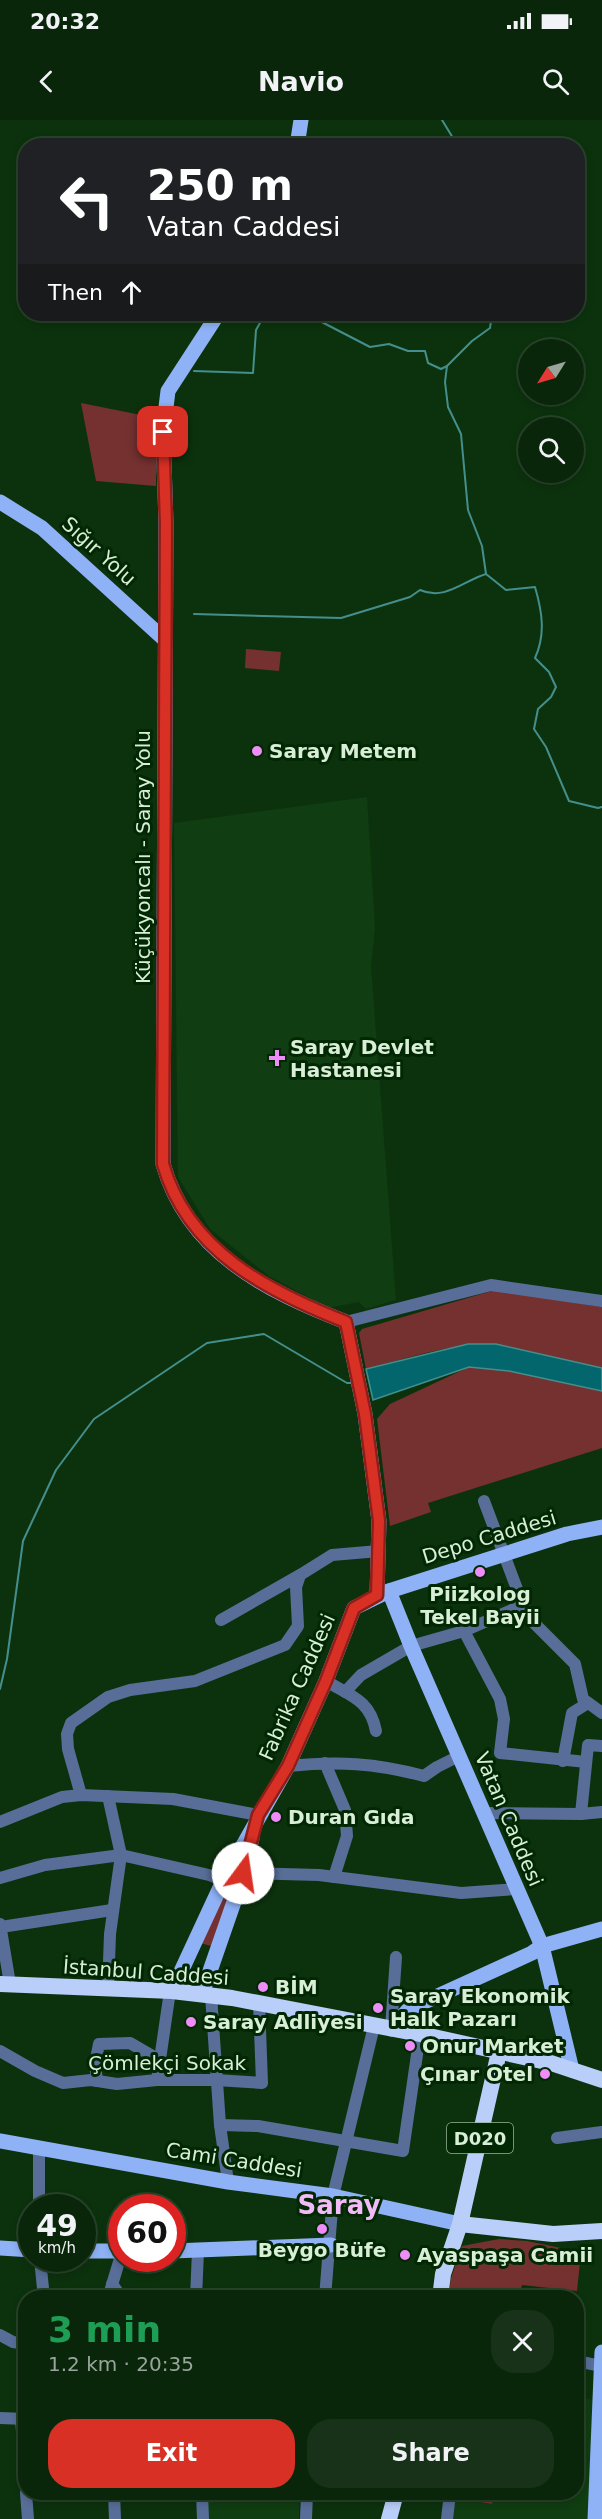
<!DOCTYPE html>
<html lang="en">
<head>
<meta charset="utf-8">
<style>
	body { margin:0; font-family:"DejaVu Sans",sans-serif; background:#173218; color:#f1f3f6; height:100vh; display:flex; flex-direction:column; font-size:22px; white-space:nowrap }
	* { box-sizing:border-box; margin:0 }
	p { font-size:20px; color:#99a59c }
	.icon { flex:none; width:33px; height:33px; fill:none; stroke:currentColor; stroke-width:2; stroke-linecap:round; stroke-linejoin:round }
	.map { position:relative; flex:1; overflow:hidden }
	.drawer { position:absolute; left:18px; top:2170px; width:566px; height:210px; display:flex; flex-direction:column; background:#09260a; border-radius:24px; box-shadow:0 3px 9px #0003,0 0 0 2px #29432b }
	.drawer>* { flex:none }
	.hud { position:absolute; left:18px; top:18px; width:567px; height:183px; border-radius:24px; box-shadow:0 3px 9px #0003,0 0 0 2px #29432b; background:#202124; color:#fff; overflow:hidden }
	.needle { width:39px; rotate:233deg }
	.buttons { position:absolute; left:518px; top:219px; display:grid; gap:12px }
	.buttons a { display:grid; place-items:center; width:66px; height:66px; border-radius:50%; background:#09260a; box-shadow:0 3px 9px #0003,0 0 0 2px #29432b; font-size:30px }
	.speed { position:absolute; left:18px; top:2074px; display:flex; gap:12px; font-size:30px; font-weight:700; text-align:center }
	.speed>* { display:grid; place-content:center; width:78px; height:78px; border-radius:50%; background:#09260a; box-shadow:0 3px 9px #0003,0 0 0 2px #29432b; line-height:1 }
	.speed small { font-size:15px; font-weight:400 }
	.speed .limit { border:9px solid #d22; background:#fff; color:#111 }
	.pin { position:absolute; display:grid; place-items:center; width:51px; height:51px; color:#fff; margin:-26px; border-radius:12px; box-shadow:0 3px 9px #0006 }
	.me { position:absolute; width:66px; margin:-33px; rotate:14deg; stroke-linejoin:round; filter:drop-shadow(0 0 4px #0008) }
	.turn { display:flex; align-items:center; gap:21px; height:126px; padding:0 30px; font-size:27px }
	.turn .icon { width:78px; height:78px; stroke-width:2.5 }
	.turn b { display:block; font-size:42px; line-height:51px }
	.then { display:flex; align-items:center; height:57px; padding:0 30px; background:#0003; gap:12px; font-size:22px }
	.round { display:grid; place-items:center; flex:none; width:63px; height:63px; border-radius:24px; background:#173218 }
	.head { display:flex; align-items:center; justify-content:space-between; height:102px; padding:0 30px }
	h1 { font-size:36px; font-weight:600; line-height:45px; color:#1e9e55 }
	.action { display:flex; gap:12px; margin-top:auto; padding:12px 30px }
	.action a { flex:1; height:69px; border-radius:24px; background:#d93025; color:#fff; font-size:24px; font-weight:600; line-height:69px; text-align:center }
	.action a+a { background:#173218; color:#f1f3f6 }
	.status { display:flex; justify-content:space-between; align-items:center; height:42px; padding:0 30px; background:#09260a; direction:ltr }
	.status svg { height:16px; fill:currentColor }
	header { display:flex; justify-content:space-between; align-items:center; height:78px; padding:0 30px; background:#09260a; font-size:27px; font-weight:600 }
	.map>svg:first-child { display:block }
	.built { fill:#103d11 }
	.green { fill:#743130 }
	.water { fill:#04666d; stroke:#448f8d; stroke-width:1.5 }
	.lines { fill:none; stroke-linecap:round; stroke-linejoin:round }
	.stream { stroke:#448f8d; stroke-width:2 }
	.minor { stroke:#586e98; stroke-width:12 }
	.major { stroke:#8fb2f7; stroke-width:15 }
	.highway { stroke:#b9cef8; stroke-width:16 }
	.route-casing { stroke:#8d1f18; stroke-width:15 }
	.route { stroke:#d93025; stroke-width:10 }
	.poi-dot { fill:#ee8cf8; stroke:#022803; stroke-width:2 }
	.labels { text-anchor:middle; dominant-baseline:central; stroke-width:6; stroke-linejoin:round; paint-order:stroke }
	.shield { fill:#022803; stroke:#98b397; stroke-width:1.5 }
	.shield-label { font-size:18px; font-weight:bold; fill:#d8eed7 }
	.street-label { font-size:20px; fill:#d8eed7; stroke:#022803 }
	.poi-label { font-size:20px; font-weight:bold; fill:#d8eed7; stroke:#022803; text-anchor:start }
	.district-label { font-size:26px; font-weight:bold; fill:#f2bbf7; stroke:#022803 }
</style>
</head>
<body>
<div class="status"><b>20:32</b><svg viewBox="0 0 49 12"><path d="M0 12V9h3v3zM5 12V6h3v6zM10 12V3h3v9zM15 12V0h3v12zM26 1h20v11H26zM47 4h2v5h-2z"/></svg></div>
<header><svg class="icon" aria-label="back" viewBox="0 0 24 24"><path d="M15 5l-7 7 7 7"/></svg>Navio<svg class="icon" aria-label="search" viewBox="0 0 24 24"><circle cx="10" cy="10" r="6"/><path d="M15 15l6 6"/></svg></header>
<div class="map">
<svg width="602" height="2399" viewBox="0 0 602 2399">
	<rect width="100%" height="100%" fill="#0c320d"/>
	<g class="built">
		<path d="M367 677 375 808 371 846 396 1180 366 1189 359 1182 328 1188 269 1156 210 1109 178 1057 174 703Z"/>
		<path d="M576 2277 600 2281 595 2399H447L450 2373H576Z"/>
		<rect x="207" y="2373" width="92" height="26"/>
	</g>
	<g class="green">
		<path d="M81 283 156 298V366L96 361Z"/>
		<path d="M246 529 281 532 279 551 245 548Z"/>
		<path d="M495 1170 602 1187V1248L496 1224C452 1223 408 1238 366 1249L359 1213 362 1209Z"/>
		<path d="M469 1247 509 1251 602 1271V1328L428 1383 431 1392 390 1406 377 1299 390 1284Z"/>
		<path d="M227 1767 234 1770 215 1827 200 1823Z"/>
		<path d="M499 2119 527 2121 566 2129 580 2142 577 2171 522 2165 519 2178H448L451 2158 462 2126Z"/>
		<path d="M458 2373H494L492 2384 457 2378Z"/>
	</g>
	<path class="water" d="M468 1224H496L602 1248V1271L509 1251 469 1247 373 1280 366 1249Z"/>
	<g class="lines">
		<g class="stream">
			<path d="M442 0 453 18V26"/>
			<path d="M301 194 305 197 314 198 370 227 389 224 408 231H425L428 243 441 249 447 246"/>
			<path d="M194 251 253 253 256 210 265 194H268"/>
			<path d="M486 454 482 426 468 390 461 314 448 287 445 262 447 246 472 221 490 208 492 194"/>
			<path d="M194 494 341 498 410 477 420 470C445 481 463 461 486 454L506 470 535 467C542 491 546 514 535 538L549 552 556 567 551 577 538 589 534 609 546 627 569 681 598 688 602 687"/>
			<path d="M0 1569 7 1539 23 1421 56 1350 94 1299 207 1223 264 1214 347 1263H353"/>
		</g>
		<g class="minor">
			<path d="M346 1202 491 1165 602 1181"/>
			<path d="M484 1381 523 1485 532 1501 575 1544 583 1579 602 1593"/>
			<path d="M221 1500 300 1455"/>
			<path d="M464 1511 500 1579 504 1599 500 1633 586 1642"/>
			<path d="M326 1561C351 1576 370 1580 376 1611"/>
			<path d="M345 1572 361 1555 411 1526 464 1511 523 1485"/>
			<path d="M563 1641 572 1593 588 1583"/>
			<path d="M325 1643 345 1690 347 1716 334 1757"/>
			<path d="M288 1646C338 1641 375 1643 424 1656L437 1647 459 1636"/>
			<path d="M81 1675 68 1629 67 1614 71 1603 108 1577 130 1570 195 1561 285 1525 298 1506 296 1467 300 1455 332 1435 379 1431"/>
			<path d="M483 1693 581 1694 602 1692"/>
			<path d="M581 1694 588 1625 602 1626"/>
			<path d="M0 1702 62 1677 81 1675 173 1679 258 1695"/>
			<path d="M244 1753 319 1755 461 1773 516 1769"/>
			<path d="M0 1758 45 1745 121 1735 209 1755 232 1764"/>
			<path d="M0 1804 10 1864"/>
			<path d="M1 1807 112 1790"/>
			<path d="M108 1869 110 1814 121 1735 108 1676"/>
			<path d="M211 1875 220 2005 228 2062"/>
			<path d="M391 1909 396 1837"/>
			<path d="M0 1931 35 1951 63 1963 91 1960 117 1964 157 1960H216L262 1963 259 1883"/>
			<path d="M157 1960 170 1871"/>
			<path d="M97 1961 95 1944 99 1924 130 1923 161 1941"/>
			<path d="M220 2005 258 2006 403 2031 420 1914"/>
			<path d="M557 2018 602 2012"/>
			<path d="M39 2029V2088"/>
			<path d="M40 2139 44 2178"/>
			<path d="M112 2164 122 2178"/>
			<path d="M108 2178 122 2132"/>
			<path d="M196 2178 198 2131"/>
			<path d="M325 2178 333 2076 374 1906"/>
			<path d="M0 2215 13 2222 26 2224"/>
			<path d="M576 2241 602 2246"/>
			<path d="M0 2298 26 2299"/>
			<path d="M21 2299 26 2363"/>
			<path d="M26 2373 28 2399"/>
			<path d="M114 2373 115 2399"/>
			<path d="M202 2373 203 2399"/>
			<path d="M306 2399 307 2373"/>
			<path d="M447 2399 449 2382"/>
		</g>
		<g class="major">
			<path d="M297 26 301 0"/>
			<path d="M218 194 168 271 163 312 166 403 163 1044C188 1132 266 1171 346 1202L365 1294 379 1401 377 1475"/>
			<path d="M0 382 42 408 164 519"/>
			<path d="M389 1471 411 1526 542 1826 572 1950"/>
			<path d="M172 1871 224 1759 288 1646 326 1561 354 1488 389 1471 567 1414 602 1407"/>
			<path d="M202 1874 244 1753 252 1718"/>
			<path d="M391 1909 409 1889 532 1833 542 1826 602 1809"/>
			<path d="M0 2021 228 2062 333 2076 460 2104"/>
			<path d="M0 2128 32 2130"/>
			<path d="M82 2131H122"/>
			<path d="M172 2131 331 2125"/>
			<path d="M595 2399 602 2232"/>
		</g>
		<g class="highway">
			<path d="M0 1864 172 1871 232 1878 420 1914 551 1943 602 1960"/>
			<path d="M460 2104 553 2114 602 2111"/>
			<path d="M440 2178 443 2154 460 2104 499 1932"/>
			<path d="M389 2399 396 2373"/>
		</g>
	</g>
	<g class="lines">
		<defs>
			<path id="route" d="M163 312 166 403 163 1044C188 1131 267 1171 346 1202L365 1294 379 1401 377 1475 354 1488 326 1561 288 1646 258 1695 243 1753"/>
		</defs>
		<use href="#route" class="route-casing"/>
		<use href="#route" class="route"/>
	</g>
	<g class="poi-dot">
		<circle cx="257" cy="631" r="6"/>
		<path d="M274 929h6v6h6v6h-6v6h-6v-6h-6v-6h6z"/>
		<circle cx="480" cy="1452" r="6"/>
		<circle cx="276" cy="1697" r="6"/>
		<circle cx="263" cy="1867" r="6"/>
		<circle cx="378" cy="1888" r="6"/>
		<circle cx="191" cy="1902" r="6"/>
		<circle cx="410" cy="1926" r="6"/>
		<circle cx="545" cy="1954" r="6"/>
		<circle cx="322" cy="2109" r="6"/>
		<circle cx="405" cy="2135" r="6"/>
	</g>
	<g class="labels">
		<rect class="shield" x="447" y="2003" width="66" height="30" rx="4.5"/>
		<g class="shield-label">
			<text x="480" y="2018">D020</text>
		</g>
		<g class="street-label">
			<text transform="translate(99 431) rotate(42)">Sığır Yolu</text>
			<text transform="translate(143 737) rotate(-90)">Küçükyoncalı - Saray Yolu</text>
			<text transform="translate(489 1417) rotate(-17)">Depo Caddesi</text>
			<text transform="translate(297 1567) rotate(-66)">Fabrika Caddesi</text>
			<text transform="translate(509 1699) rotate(67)">Vatan Caddesi</text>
			<text transform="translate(146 1852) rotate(4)">İstanbul Caddesi</text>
			<text x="167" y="1943">Çömlekçi Sokak</text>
			<text transform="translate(234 2040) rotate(9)">Cami Caddesi</text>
		</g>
		<g class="poi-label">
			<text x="269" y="631">Saray Metem</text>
			<text x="290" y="927">Saray Devlet<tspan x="290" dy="23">Hastanesi</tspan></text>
			<text x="480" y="1474" text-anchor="middle">Piizkolog<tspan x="480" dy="23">Tekel Bayii</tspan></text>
			<text x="288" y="1697">Duran Gıda</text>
			<text x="275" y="1867">BİM</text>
			<text x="390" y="1876">Saray Ekonomik<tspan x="390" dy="23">Halk Pazarı</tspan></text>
			<text x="203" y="1902">Saray Adliyesi</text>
			<text x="422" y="1926">Onur Market</text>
			<text x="533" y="1954" text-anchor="end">Çınar Otel</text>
			<text x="322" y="2130" text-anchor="middle">Beygo Büfe</text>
			<text x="417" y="2135">Ayaspaşa Camii</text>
		</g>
		<g class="district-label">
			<text x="339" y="2085">Saray</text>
		</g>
	</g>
</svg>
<div class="buttons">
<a><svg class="needle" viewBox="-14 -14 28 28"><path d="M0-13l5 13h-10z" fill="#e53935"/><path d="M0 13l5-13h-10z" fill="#99a59c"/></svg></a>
<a><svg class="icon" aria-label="search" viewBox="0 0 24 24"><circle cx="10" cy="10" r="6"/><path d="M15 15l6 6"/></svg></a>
</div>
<div class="speed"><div>49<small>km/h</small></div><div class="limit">60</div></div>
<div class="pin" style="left:163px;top:312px;background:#d93025"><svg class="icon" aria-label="arrive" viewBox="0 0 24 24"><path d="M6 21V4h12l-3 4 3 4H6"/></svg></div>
<svg class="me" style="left:243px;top:1753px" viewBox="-20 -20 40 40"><circle r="19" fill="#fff"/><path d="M0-13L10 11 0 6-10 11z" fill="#d93025"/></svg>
<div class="hud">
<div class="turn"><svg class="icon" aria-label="left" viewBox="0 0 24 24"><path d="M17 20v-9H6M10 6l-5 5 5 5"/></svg><div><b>250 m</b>Vatan Caddesi</div></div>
<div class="then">Then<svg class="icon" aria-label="ahead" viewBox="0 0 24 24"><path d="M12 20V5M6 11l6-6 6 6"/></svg></div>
</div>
<section class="drawer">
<div class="head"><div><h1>3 min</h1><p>1.2 km · 20:35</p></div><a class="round"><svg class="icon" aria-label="close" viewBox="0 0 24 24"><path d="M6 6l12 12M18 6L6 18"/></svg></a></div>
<div class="action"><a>Exit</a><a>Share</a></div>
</section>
</div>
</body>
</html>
